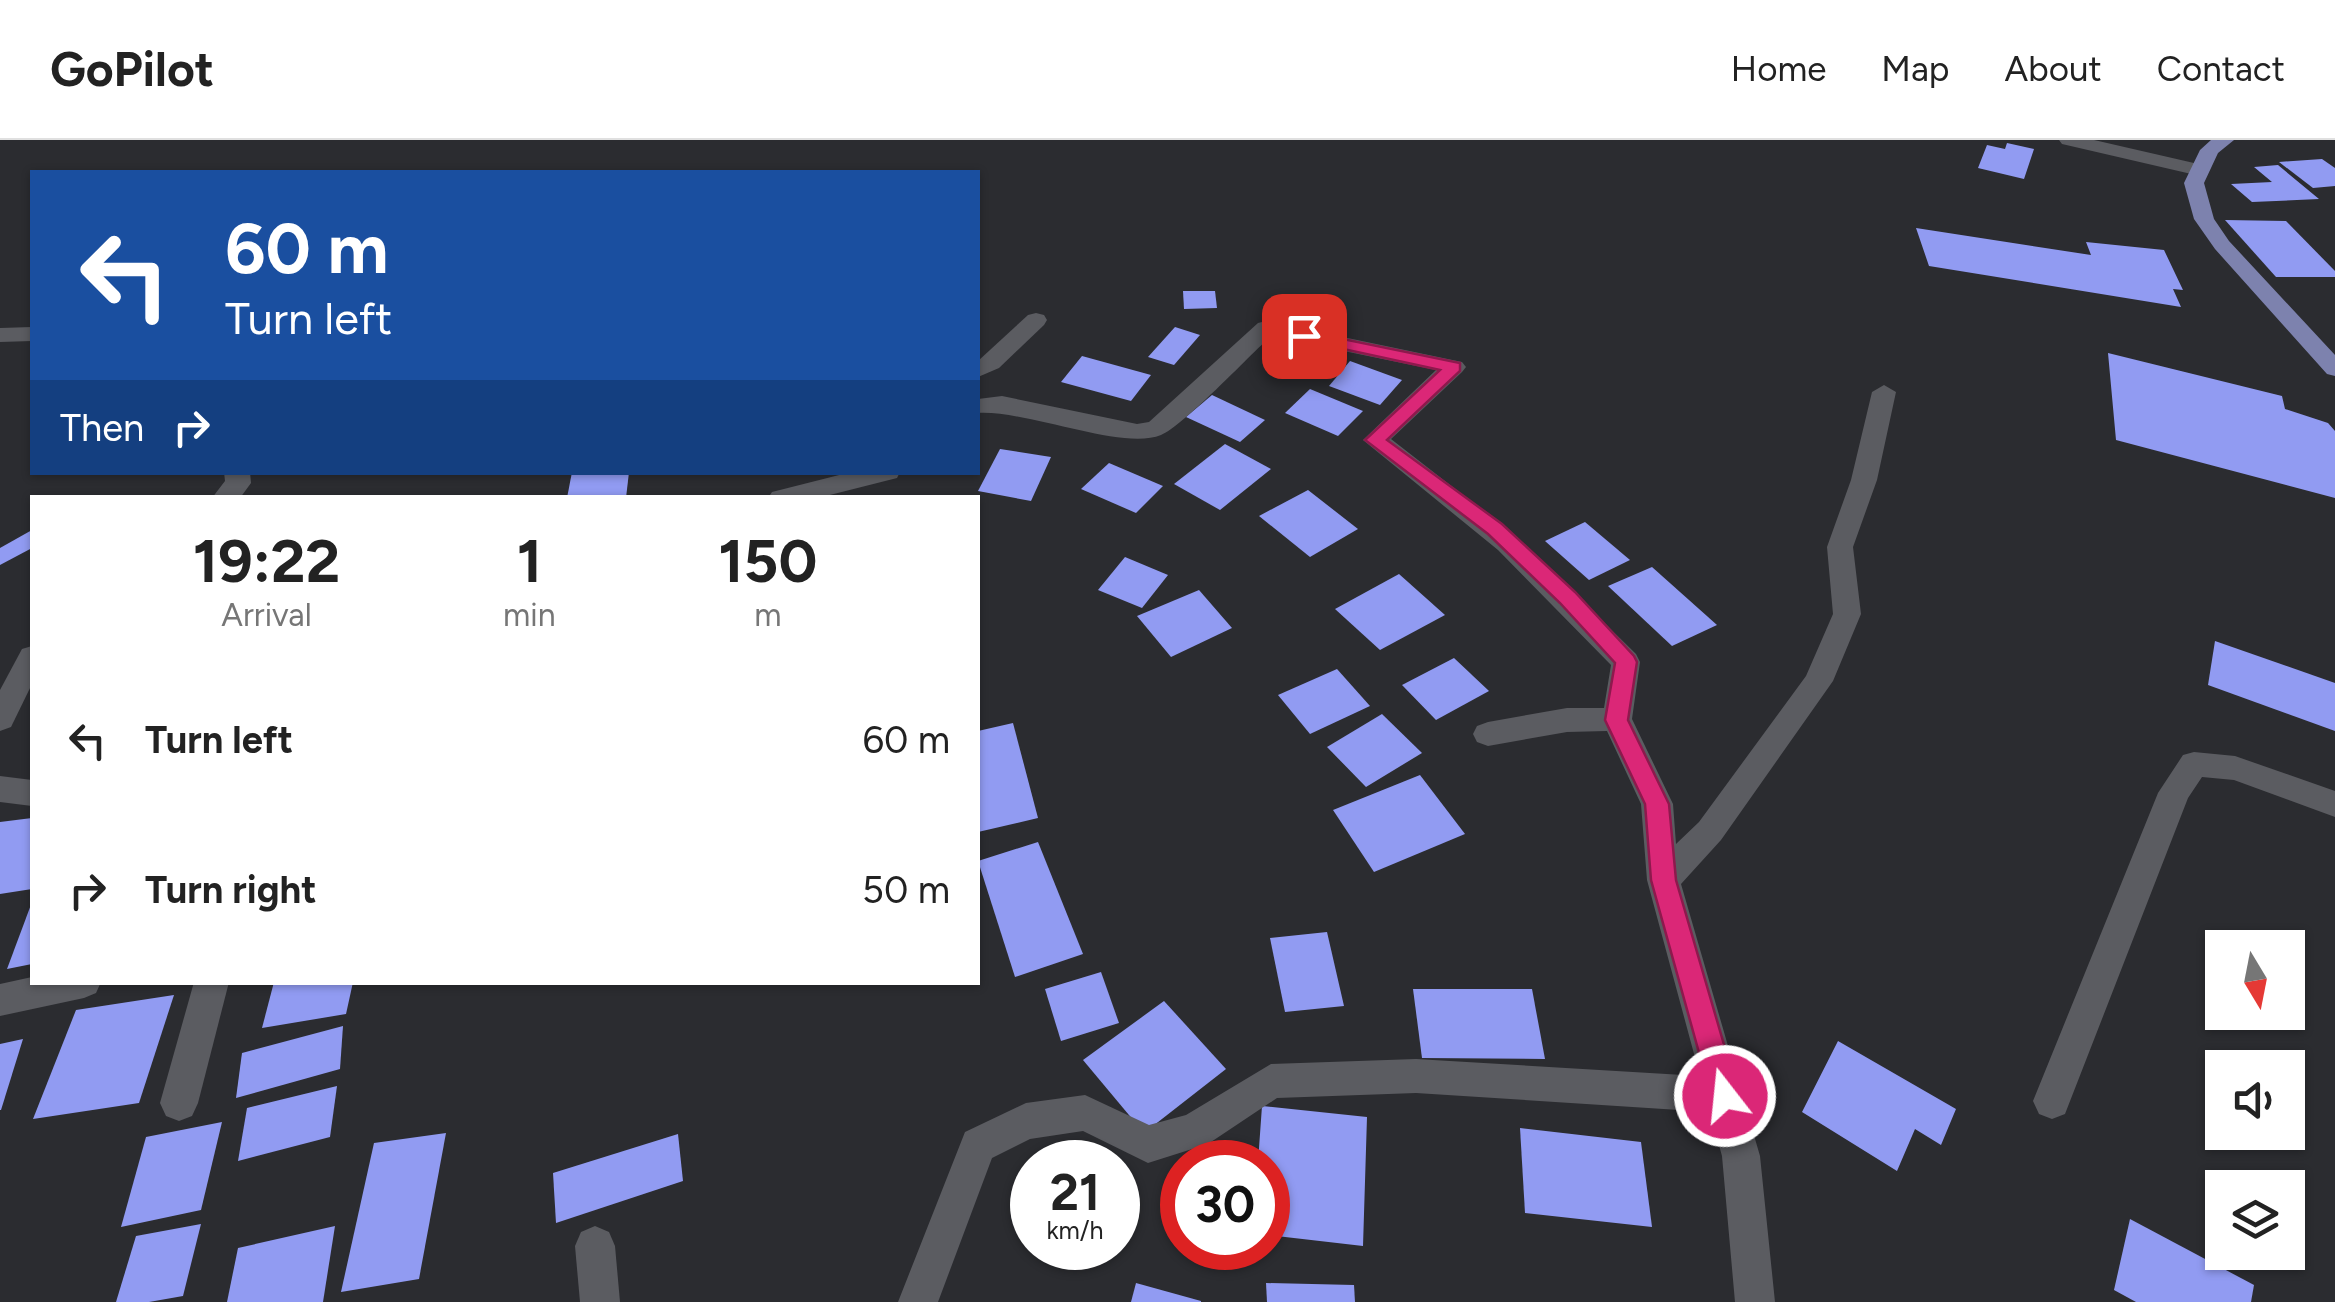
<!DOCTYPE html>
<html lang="en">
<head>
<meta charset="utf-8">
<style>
	body { margin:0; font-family:Figtree,sans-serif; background:#f2f2f2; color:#222; height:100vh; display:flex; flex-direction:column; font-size:38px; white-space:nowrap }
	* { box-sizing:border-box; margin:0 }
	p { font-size:32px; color:#767676 }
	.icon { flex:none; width:55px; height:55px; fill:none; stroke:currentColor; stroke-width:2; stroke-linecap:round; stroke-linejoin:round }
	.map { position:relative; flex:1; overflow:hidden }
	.details { position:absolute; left:30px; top:355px; width:950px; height:490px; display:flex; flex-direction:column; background:#fff; border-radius:0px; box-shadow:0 2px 8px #0004 }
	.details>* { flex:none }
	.banner { position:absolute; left:30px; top:30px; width:950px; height:305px; border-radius:0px; box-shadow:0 2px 8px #0004; background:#1a4fa0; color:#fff; overflow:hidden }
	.needle { width:65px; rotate:170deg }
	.buttons { position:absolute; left:2205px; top:790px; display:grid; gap:20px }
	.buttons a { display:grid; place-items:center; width:100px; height:100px; border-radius:0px; background:#fff; box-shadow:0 2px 8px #0004; font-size:50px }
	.speed { position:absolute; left:1010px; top:1000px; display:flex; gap:20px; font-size:50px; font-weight:700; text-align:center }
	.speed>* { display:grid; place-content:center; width:130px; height:130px; border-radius:50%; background:#fff; box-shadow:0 2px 8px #0004; line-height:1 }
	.speed small { font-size:25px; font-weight:400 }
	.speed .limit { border:15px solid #d22; background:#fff; color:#111 }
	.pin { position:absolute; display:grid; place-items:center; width:85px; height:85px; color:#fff; margin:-42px; border-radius:20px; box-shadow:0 5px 15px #0006 }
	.me { position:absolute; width:110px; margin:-55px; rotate:344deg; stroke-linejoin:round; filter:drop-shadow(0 0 8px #0008) }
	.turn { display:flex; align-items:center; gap:35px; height:210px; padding:0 30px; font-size:45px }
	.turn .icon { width:130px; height:130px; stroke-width:2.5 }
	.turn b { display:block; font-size:70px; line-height:85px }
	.then { display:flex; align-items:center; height:95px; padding:0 30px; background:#0003; gap:20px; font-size:38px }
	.eta { display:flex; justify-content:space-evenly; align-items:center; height:170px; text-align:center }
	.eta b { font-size:60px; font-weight:700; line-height:70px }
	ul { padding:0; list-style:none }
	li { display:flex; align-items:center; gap:30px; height:150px; padding:0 30px }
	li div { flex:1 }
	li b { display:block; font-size:38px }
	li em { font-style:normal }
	header { display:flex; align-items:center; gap:60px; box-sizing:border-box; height:140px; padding:0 50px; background:#fff; border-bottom:2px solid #e0e0e0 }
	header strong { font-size:48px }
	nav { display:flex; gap:55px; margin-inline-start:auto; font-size:35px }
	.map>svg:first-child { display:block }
	.building { fill:#919bf2 }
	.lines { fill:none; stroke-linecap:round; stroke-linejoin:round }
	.minor { fill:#5b5c61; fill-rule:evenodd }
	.major { fill:#7d82ae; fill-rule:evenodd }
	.route { fill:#db2777; stroke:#8e194d; stroke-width:2.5 }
</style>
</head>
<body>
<header>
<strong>GoPilot</strong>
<nav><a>Home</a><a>Map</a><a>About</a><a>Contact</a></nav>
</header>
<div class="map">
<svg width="2335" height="1162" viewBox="0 0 2335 1162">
	<rect width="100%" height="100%" fill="#2b2c30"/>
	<g class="building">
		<path d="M2007 3 2034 9 2024 39 1978 28 1987 5 2005 9Z"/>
		<path d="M2322 19 2335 28V46L2313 48 2279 22Z"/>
		<path d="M2278 25 2319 59 2252 62 2231 44 2272 42 2254 27Z"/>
		<path d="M2225 80 2286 81 2335 131V137H2276Z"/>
		<path d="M1916 88 2091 115 2086 102 2164 110 2183 150 2173 149 2181 167 1929 126Z"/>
		<path d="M1183 151H1215L1217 168 1184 169Z"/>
		<path d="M1175 187 1200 195 1174 225 1148 217Z"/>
		<path d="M2108 213 2282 256 2285 269 2328 283 2335 291V358L2116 300Z"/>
		<path d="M1082 216 1151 235 1131 261 1061 242Z"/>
		<path d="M1350 221 1402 240 1380 265 1329 246Z"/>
		<path d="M1310 249 1363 271 1338 296 1285 273Z"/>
		<path d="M1212 255 1265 280 1240 302 1186 277Z"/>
		<path d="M1225 304 1271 329 1220 370 1174 344Z"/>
		<path d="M1000 309 1051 317 1031 361 978 351Z"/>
		<path d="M1109 323 1163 346 1136 373 1081 349Z"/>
		<path d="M572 332H629L626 358H567Z"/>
		<path d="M1308 350 1358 389 1310 417 1259 376Z"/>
		<path d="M1585 382 1630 420 1589 440 1545 401Z"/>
		<path d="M32 390V408L0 425V408Z"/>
		<path d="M1125 417 1168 435 1142 468 1098 450Z"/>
		<path d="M1652 427 1717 485 1672 506 1608 446Z"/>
		<path d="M1399 434 1445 475 1380 510 1335 469Z"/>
		<path d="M1199 450 1232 488 1171 517 1137 476Z"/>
		<path d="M2215 501 2335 543V591L2208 545Z"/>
		<path d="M1454 518 1489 551 1436 580 1402 545Z"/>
		<path d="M1337 529 1370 566 1310 594 1278 555Z"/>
		<path d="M1382 574 1422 613 1366 647 1327 607Z"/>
		<path d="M1013 583 1038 678 978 692V591Z"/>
		<path d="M1420 635 1465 694 1374 732 1333 670Z"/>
		<path d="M32 678V749L0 754V682Z"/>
		<path d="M1038 702 1083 814 1015 837 978 721Z"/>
		<path d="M32 762V824L7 829Z"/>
		<path d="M1327 792 1344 866 1285 872 1270 798Z"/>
		<path d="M1101 832 1119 883 1061 901 1045 849Z"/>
		<path d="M274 842H353L346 874 262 888Z"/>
		<path d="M1413 849H1532L1545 919 1422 918Z"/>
		<path d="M174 855 139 963 33 979 76 870Z"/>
		<path d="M1164 861 1226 929 1144 993 1083 920Z"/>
		<path d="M343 886 340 929 236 958 242 913Z"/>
		<path d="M23 899 1 970H0V904Z"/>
		<path d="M1838 901 1956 969 1941 1005 1915 989 1897 1031 1802 972Z"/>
		<path d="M337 946 330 997 238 1021 247 968Z"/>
		<path d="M1262 966 1367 977 1363 1106 1268 1095V1022H1258Z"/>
		<path d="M222 982 201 1070 121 1087 146 997Z"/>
		<path d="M1520 988 1641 1002 1652 1087 1525 1073Z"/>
		<path d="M446 993 419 1139 341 1152 374 1003Z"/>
		<path d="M678 994 683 1041 556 1083 553 1033Z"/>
		<path d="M2130 1079 2254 1145 2251 1162H2136L2114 1150Z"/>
		<path d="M201 1084 183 1156 149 1162H116L136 1096Z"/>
		<path d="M335 1086 323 1162H227L238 1108Z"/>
		<path d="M1136 1143 1201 1161V1162H1131Z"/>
		<path d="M1266 1143 1354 1145 1355 1162H1267Z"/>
	</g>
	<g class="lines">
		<g class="minor">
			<path d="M2059 0H2094L2207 26 2210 30 2200 36 2062 4Z"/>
			<path d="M1036 173 1044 175 1047 180 1044 185 999 228 978 237V221L1028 175Z"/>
			<path d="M1266 181 1462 222 1466 227 1462 232 1391 299 1517 397 1636 514 1640 522 1632 579 1673 664 1676 704 1699 682 1806 536 1833 474 1827 407 1851 340 1872 252 1884 245 1896 252 1877 340 1853 407 1861 474 1833 541 1721 700 1681 744 1760 1016 1775 1162H1735L1722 1016 1710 972 1416 953 1277 958 1208 1004 1148 1023 1083 991 1030 999 992 1018 938 1162H898L965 992 1026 963 1085 955 1149 985 1186 975 1271 924 1416 919 1700 936 1647 740 1641 664 1607 591 1567 592 1488 606 1477 602 1473 594 1477 586 1488 582 1567 568H1604L1611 525 1498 410 1363 300 1436 230 1271 196C1250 215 1182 287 1161 295 1122 311 1028 270 978 273V259L1002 256 1137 284 1149 282 1258 183Z"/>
			<path d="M32 187V201L0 202V188Z"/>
			<path d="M224 332H250L251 343 240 358H212L225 341Z"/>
			<path d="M851 332H900L897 338 818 358H768L772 352Z"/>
			<path d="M32 506V544L11 587 0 591V550L22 509Z"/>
			<path d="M2194 612 2235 616 2335 651V677L2234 640 2202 637 2188 658 2065 974 2052 979 2039 974 2033 961 2158 653 2183 615Z"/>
			<path d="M0 636 32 640V666L0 662Z"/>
			<path d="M32 837V842H101L96 853 84 858 0 876V844Z"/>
			<path d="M194 842H229L198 963 192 976 179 981 166 976 160 963Z"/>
			<path d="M595 1086 609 1092 615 1106 620 1162H580L575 1106 581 1092Z"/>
		</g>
		<path class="major" d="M2211 0H2234L2218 13 2204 43 2214 79 2229 101 2335 215V236L2327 234 2215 109 2194 79 2184 43 2200 10Z"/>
	</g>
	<path class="route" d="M1304 191 1460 223V231L1387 300 1502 384 1575 452 1634 516 1637 522 1628 580 1669 664 1676 740 1739 956 1735 965 1725 969 1715 965 1711 956 1651 740 1645 664 1605 580 1615 523 1560 463 1488 394 1365 300 1440 230 1297 199V192Z"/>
</svg>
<div class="buttons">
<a><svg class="needle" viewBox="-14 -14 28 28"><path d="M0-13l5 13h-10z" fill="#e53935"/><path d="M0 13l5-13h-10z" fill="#767676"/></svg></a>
<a><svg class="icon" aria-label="sound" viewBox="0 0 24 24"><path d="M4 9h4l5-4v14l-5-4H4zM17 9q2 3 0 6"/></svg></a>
<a><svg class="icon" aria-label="layers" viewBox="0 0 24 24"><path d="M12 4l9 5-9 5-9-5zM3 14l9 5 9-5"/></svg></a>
</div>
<div class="speed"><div>21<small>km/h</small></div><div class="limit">30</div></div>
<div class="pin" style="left:1304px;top:196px;background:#d93025"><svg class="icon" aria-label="arrive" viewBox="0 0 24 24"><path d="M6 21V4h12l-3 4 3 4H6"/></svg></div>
<svg class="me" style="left:1725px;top:956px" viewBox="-20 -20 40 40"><circle r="17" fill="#db2777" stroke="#fff" stroke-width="3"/><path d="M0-11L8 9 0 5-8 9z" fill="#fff"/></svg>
<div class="banner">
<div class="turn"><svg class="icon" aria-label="left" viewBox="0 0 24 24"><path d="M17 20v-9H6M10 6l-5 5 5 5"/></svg><div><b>60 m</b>Turn left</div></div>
<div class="then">Then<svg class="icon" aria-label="right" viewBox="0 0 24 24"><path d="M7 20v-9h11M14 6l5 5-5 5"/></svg></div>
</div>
<section class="details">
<div class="eta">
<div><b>19:22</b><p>Arrival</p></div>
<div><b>1</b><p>min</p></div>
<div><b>150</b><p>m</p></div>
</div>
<ul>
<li><svg class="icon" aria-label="left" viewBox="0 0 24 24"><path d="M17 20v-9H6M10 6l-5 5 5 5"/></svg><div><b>Turn left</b></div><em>60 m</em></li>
<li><svg class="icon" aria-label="right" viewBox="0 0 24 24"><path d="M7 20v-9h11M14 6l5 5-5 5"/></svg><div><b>Turn right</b></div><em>50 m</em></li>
</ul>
</section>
</div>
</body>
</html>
